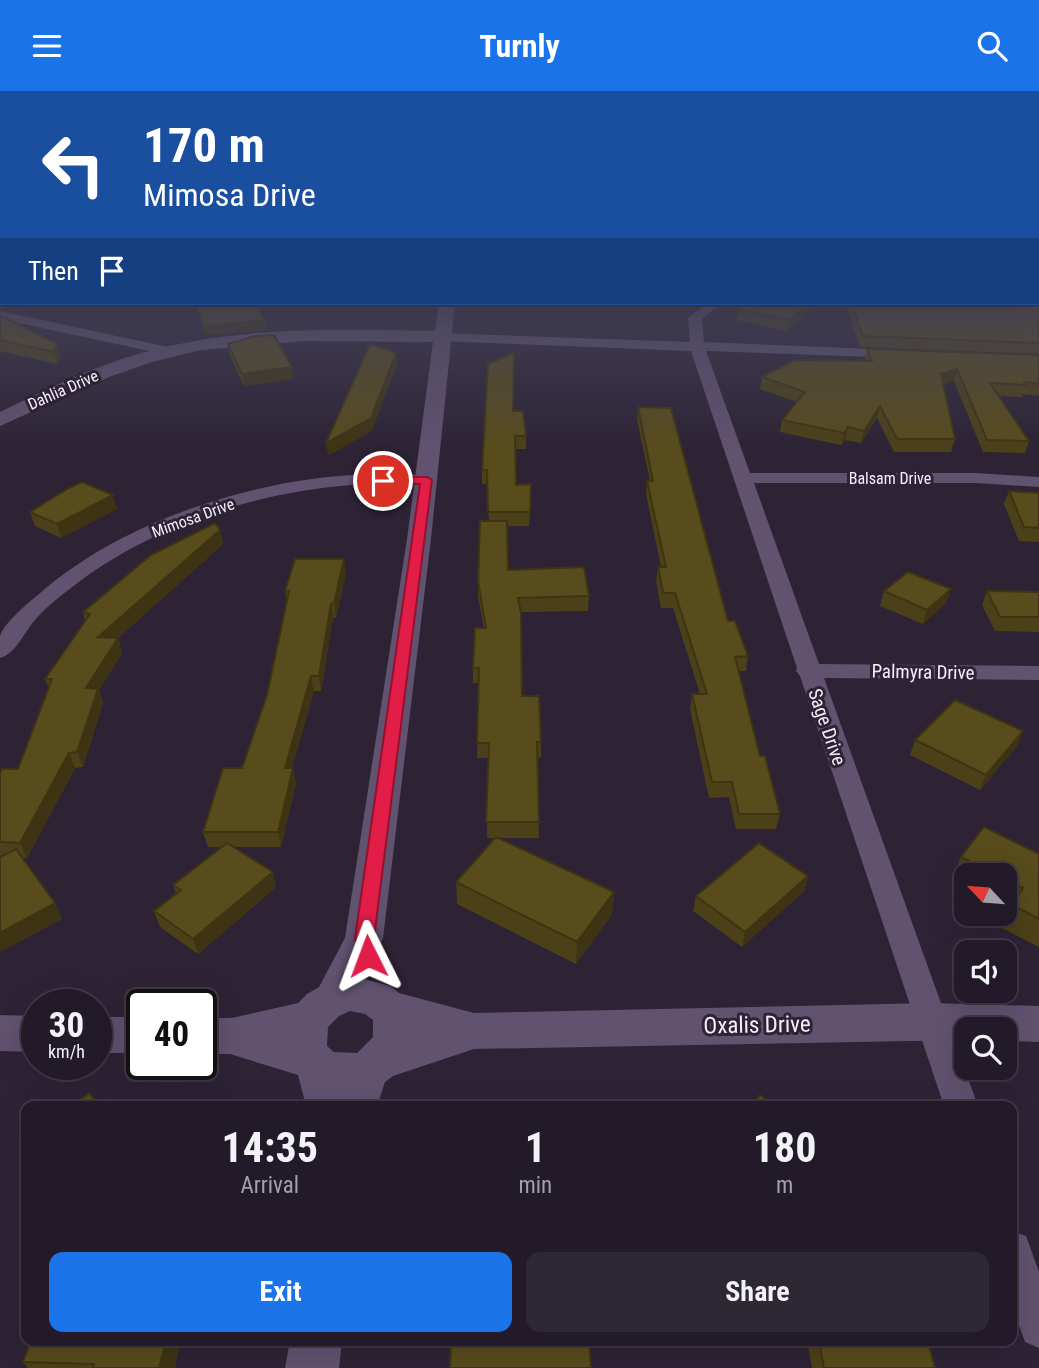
<!DOCTYPE html>
<html lang="en">
<head>
<meta charset="utf-8">
<style>
	body { margin:0; font-family:"Roboto Condensed",sans-serif; background:#2e2734; color:#f1f3f6; height:100vh; display:flex; flex-direction:column; font-size:26px; white-space:nowrap }
	* { box-sizing:border-box; margin:0 }
	p { font-size:23px; color:#a2a1a8 }
	.icon { flex:none; width:38px; height:38px; fill:none; stroke:currentColor; stroke-width:2; stroke-linecap:round; stroke-linejoin:round }
	.map { position:relative; flex:1; overflow:hidden }
	.panel { position:absolute; left:21px; top:1010px; width:996px; height:245px; display:flex; flex-direction:column; background:#221a28; border-radius:14px; box-shadow:0 7px 28px #0002,0 0 0 2px #3f3845 }
	.panel>* { flex:none }
	.hud { position:absolute; left:0px; top:0px; width:1040px; height:214px; box-shadow:0 7px 28px #0002,0 0 0 2px #3f3845; background:#1a4fa0; color:#fff; overflow:hidden }
	.needle { width:46px; rotate:296deg }
	.fabs { position:absolute; left:954px; top:772px; display:grid; gap:14px }
	.fabs a { display:grid; place-items:center; width:63px; height:63px; border-radius:14px; background:#221a28; box-shadow:0 7px 28px #0002,0 0 0 2px #3f3845; font-size:35px }
	.speed { position:absolute; left:21px; top:898px; display:flex; gap:14px; font-size:35px; font-weight:700; text-align:center }
	.speed>* { display:grid; place-content:center; width:91px; height:91px; border-radius:50%; background:#221a28; box-shadow:0 7px 28px #0002,0 0 0 2px #3f3845; line-height:1 }
	.speed small { font-size:18px; font-weight:400 }
	.speed .limit { border:4px solid #111; border-radius:10px; background:#fff; color:#111 }
	.pin { position:absolute; display:grid; place-items:center; width:60px; height:60px; color:#fff; margin:-30px; border:4px solid #fff; border-radius:50%; box-shadow:0 2px 7px #0007 }
	.me { position:absolute; width:77px; margin:-38px; rotate:357deg; stroke-linejoin:round; filter:drop-shadow(0 0 5px #0008) }
	.turn { display:flex; align-items:center; gap:24px; height:147px; padding:0 28px; font-size:32px }
	.turn .icon { width:91px; height:91px; stroke-width:2.5 }
	.turn b { display:block; font-size:49px; line-height:60px }
	.then { display:flex; align-items:center; height:66px; padding:0 28px; background:#0003; gap:14px; font-size:26px }
	.eta { display:flex; justify-content:space-evenly; align-items:center; height:119px; text-align:center }
	.eta b { font-size:42px; font-weight:700; line-height:49px }
	.button { display:flex; gap:14px; margin-top:auto; padding:14px 28px }
	.button a { flex:1; height:80px; border-radius:14px; background:#1a73e8; color:#fff; font-size:28px; font-weight:700; line-height:80px; text-align:center }
	.button a+a { background:#2e2734; color:#f1f3f6 }
	header { display:flex; justify-content:space-between; align-items:center; height:91px; padding:0 28px; background:#1a73e8; color:#fff; font-size:32px; font-weight:700 }
	.map>svg:first-child { display:block }
	.lines { fill:none; stroke-linecap:round; stroke-linejoin:round }
	.minor { fill:#615270; fill-rule:evenodd }
	.tertiary { fill:#615270; fill-rule:evenodd }
	.wall { fill:#4c4018 }
	.shaded-wall { fill:#3e3414 }
	.building { fill:#584b1c; stroke:#3e3414; stroke-width:2 }
	.route { fill:#e11d48; stroke:#92132f; stroke-width:2 }
	.labels { text-anchor:middle; dominant-baseline:central; stroke-width:6; stroke-linejoin:round; paint-order:stroke }
	.far-street-label { font-size:16px; fill:#f5effb; stroke:#2d2335 }
	.street-label { font-size:19px; fill:#f5effb; stroke:#2d2335 }
	.near-street-label { font-size:23px; fill:#f5effb; stroke:#2d2335 }
</style>
</head>
<body>
<header><svg class="icon" aria-label="menu" viewBox="0 0 24 24"><path d="M4 6h16M4 12h16M4 18h16"/></svg>Turnly<svg class="icon" aria-label="search" viewBox="0 0 24 24"><circle cx="10" cy="10" r="6"/><path d="M15 15l6 6"/></svg></header>
<div class="map">
<svg width="1039" height="1277" viewBox="0 0 1039 1277">
	<rect width="100%" height="100%" fill="#2d2335"/>
	<g class="lines">
		<g class="minor">
			<path d="M707 212H722L702 228 704 251 899 259 906 263 899 267 706 260 750 382H976L1039 386V396L976 392H754L819 573 1039 575V589L824 587 978 1015H944L800 585 796 580 797 577 691 260 442 250 435 246 442 242 690 251 688 227Z"/>
			<path d="M0 220 168 256 175 260 168 264 0 228Z"/>
			<path d="M374 383 427 384 436 389 427 394C402 394 377 393 352 394 255 401 148 436 71 497 59 506 45 517 35 529 24 541 16 563 0 567 0 561 0 551 0 545 4 532 28 512 39 503 124 428 262 385 374 383Z"/>
			<path d="M1012 1140 1026 1145 1039 1181V1257L1025 1251 1012 1215Z"/>
		</g>
		<g class="tertiary">
			<path d="M439 212H455L431 448 383 847 364 888 390 895 399 902 474 922 931 912 1039 915V951L1004 950V938H966V949L474 958 393 985 385 991 377 1015H306L298 984 230 963H201V927H232L298 912 307 903 319 896 345 847 407 448 433 251 304 250 201 259 152 271 109 286 0 335V321C45 299 90 277 138 263 235 235 335 238 435 240ZM350 920 365 923 373 929V946L357 962 334 961 327 955 328 936 339 925Z"/>
			<path d="M0 924 37 925V961L0 960Z"/>
			<rect x="96" y="926" width="46" height="36"/>
			<path d="M290 1250H342L339 1277H285Z"/>
		</g>
	</g>
	<g class="wall">
		<path d="M1039 180V263L860 256 845 212H1038Z"/>
		<path d="M195 212H250L265 229 266 239 205 244Z"/>
		<path d="M819 212 787 240 736 229 738 218Z"/>
		<path d="M0 224 57 253 60 264 57 273 0 260Z"/>
		<path d="M228 253 293 288 244 295 230 265Z"/>
		<path d="M867 258 1039 264V305L1022 303V306L999 305 1029 350 1025 362 983 361 954 290 943 293 955 348 951 361H894L877 327 861 352 845 349 841 354 780 341 782 329 797 311 760 298 762 286 865 270Z"/>
		<path d="M638 316 728 530 748 565 746 580H739L760 665 780 723 776 738H736L729 706 709 707 690 618 692 603H700L673 517H661L656 490 658 476H661L646 403 647 390H650L637 329Z"/>
		<path d="M513 320 526 345V358H515L516 394 531 406 529 435H507L508 479 589 505 588 520 521 521 522 605 541 651V666L538 667 539 747H498L614 801 612 823 576 873 457 813 456 791 495 747H487L488 667H477L478 592H473V577L484 537 478 505V490L489 430 487 393H482V379Z"/>
		<path d="M1009 400 1039 402V451L1019 450 1004 413Z"/>
		<path d="M117 418 61 447 35 435 30 421Z"/>
		<path d="M220 439 223 453 118 547 122 562 99 599 103 612 83 676 75 677 27 767H23L55 812 62 828 0 861V682L18 678 49 597 45 588 85 530 83 521Z"/>
		<path d="M346 482 336 527H333L321 600H314L292 677 296 692 281 756H234L276 796 198 863 160 836 154 820 176 803 173 794 221 756H208L203 741 242 677 267 604 287 511 285 500Z"/>
		<path d="M951 498 946 512 923 533 880 515 884 500Z"/>
		<path d="M987 500 1039 501V541L995 540 982 514Z"/>
		<path d="M1023 640 1017 655 980 699 910 664 915 649Z"/>
		<path d="M1039 763V856L1002 837 1011 819 1004 815V784H966V795L952 788 961 766Z"/>
		<path d="M808 785 804 800 742 856 693 820 696 805Z"/>
		<path d="M31 1250 175 1277H28L23 1271Z"/>
		<path d="M807 1250H928L935 1277H812Z"/>
	</g>
	<g class="shaded-wall">
		<path d="M808 212H819L787 240 789 229Z"/>
		<path d="M265 229 266 239 205 244 203 235Z"/>
		<path d="M57 253 60 264 57 273 54 261Z"/>
		<path d="M396 262 397 274 372 340 328 365 326 352Z"/>
		<path d="M292 276 293 288 244 295 242 283Z"/>
		<path d="M957 278 954 290 938 295 941 283Z"/>
		<path d="M880 315 877 327 861 352 864 340Z"/>
		<path d="M848 336 845 349 841 354 844 342Z"/>
		<path d="M113 404 117 418 61 447 57 433Z"/>
		<path d="M220 439 223 453 102 561 98 546Z"/>
		<path d="M344 468 346 482 336 527 334 512Z"/>
		<path d="M951 498 946 512 923 533 927 519Z"/>
		<path d="M331 513 333 527 321 600 319 585Z"/>
		<path d="M118 547 122 562 99 599 103 612 83 676 77 661 86 597Z"/>
		<path d="M311 585 314 600 288 692 285 677Z"/>
		<path d="M1023 640 1017 655 980 699 986 684Z"/>
		<path d="M69 662 75 677 27 767 20 752Z"/>
		<path d="M293 677 296 692 281 756 278 741Z"/>
		<path d="M273 781 276 796 198 863 193 848Z"/>
		<path d="M808 785 804 800 742 856 745 841Z"/>
		<path d="M614 801 612 823 576 873 577 851Z"/>
		<path d="M55 812 62 828 0 861V842Z"/>
		<path d="M166 1250H181L175 1277H159Z"/>
	</g>
	<g class="building">
		<path d="M1038 180 1039 181V252L863 245 851 212H1038Z"/>
		<path d="M196 212H250L256 214 265 229 203 235Z"/>
		<path d="M752 212H808L789 229 738 218Z"/>
		<path d="M0 224 57 253 54 261 0 249Z"/>
		<path d="M274 244 292 276 242 283 228 253 255 245Z"/>
		<path d="M370 253 396 262 371 327 326 352Z"/>
		<path d="M867 258 1039 264V293L1024 291 1025 294 990 292 1029 350 987 349 957 278 941 283 955 348H897L880 315 864 340 848 336 844 342 782 329 805 301 762 286 795 269 872 270Z"/>
		<path d="M514 262 513 320H523L526 345H515L516 394 531 393 530 421H488L487 379H482L488 273Z"/>
		<path d="M638 316 671 317 728 530H735L748 565 735 566 760 665H765L780 723H739L732 691H712L692 603H707L675 502H663L658 476H666L647 390H653Z"/>
		<path d="M82 391 113 404 57 433 30 421 69 397Z"/>
		<path d="M1009 400 1039 402V437L1024 436Z"/>
		<path d="M480 430H507L508 479 584 476 589 505 518 507 521 522 522 605H539L541 651H537L539 731H486L489 652H477L479 577H473L475 537H486L478 490Z"/>
		<path d="M215 432 220 439 98 546 118 547 86 597 98 598 77 661 69 662 20 752 0 751V682L2 678H18L52 588H45L90 523 83 521 151 464Z"/>
		<path d="M295 468H344L334 512 331 513 319 585H311L285 677H293L278 741H203L223 677H242L267 604 289 500H285Z"/>
		<path d="M908 481 951 498 927 519 884 500Z"/>
		<path d="M987 500 1039 501V526H1000Z"/>
		<path d="M955 609 1023 640 986 684 915 649Z"/>
		<path d="M984 736 1039 763V828L1013 814 1023 797 1004 788V784H997L961 766Z"/>
		<path d="M496 746 614 801 577 851 456 791Z"/>
		<path d="M227 752 273 781 193 848 154 820 181 799 173 794Z"/>
		<path d="M759 752 808 785 745 841 696 805Z"/>
		<path d="M16 758 55 812 0 842V766Z"/>
		<path d="M89 1002 100 1015H72Z"/>
		<path d="M760 1004 775 1015H752Z"/>
		<path d="M31 1250H166L159 1277H93L94 1273 23 1271Z"/>
		<path d="M451 1250H589L591 1277H450Z"/>
		<path d="M819 1250H928L935 1277H824Z"/>
	</g>
	<linearGradient id="sky" x2="0" y2="1"><stop stop-color="#19131d"/><stop offset="0.5" stop-color="#46455c"/><stop offset="1" stop-color="#46455c" stop-opacity="0"/></linearGradient>
	<rect width="1039" height="359" fill="url(#sky)"/>
	<path class="route" d="M383 386H427L432 389 374 847 378 865 375 871 368 873 361 871 355 847 420 393 378 392 377 390Z"/>
	<g class="labels">
		<g class="far-street-label">
			<text transform="translate(63 299) rotate(-24)">Dahlia Drive</text>
			<text x="890" y="387">Balsam Drive</text>
			<text transform="translate(193 427) rotate(-20)">Mimosa Drive</text>
		</g>
		<g class="street-label">
			<text transform="translate(923 581) rotate(1)">Palmyra Drive</text>
			<text transform="translate(827 636) rotate(71)">Sage Drive</text>
		</g>
		<g class="near-street-label">
			<text transform="translate(757 934) rotate(-1)">Oxalis Drive</text>
		</g>
	</g>
</svg>
<div class="fabs">
<a><svg class="needle" viewBox="-14 -14 28 28"><path d="M0-13l5 13h-10z" fill="#e53935"/><path d="M0 13l5-13h-10z" fill="#a2a1a8"/></svg></a>
<a><svg class="icon" aria-label="sound" viewBox="0 0 24 24"><path d="M4 9h4l5-4v14l-5-4H4zM17 9q2 3 0 6"/></svg></a>
<a><svg class="icon" aria-label="search" viewBox="0 0 24 24"><circle cx="10" cy="10" r="6"/><path d="M15 15l6 6"/></svg></a>
</div>
<div class="speed"><div>30<small>km/h</small></div><div class="limit">40</div></div>
<div class="pin" style="left:383px;top:390px;background:#d93025"><svg class="icon" aria-label="arrive" viewBox="0 0 24 24"><path d="M6 21V4h12l-3 4 3 4H6"/></svg></div>
<svg class="me" style="left:368px;top:865px" viewBox="-20 -20 40 40"><path d="M0-17L14 15 0 8-14 15z" fill="#e11d48" stroke="#fff" stroke-width="4"/></svg>
<div class="hud">
<div class="turn"><svg class="icon" aria-label="left" viewBox="0 0 24 24"><path d="M17 20v-9H6M10 6l-5 5 5 5"/></svg><div><b>170 m</b>Mimosa Drive</div></div>
<div class="then">Then<svg class="icon" aria-label="arrive" viewBox="0 0 24 24"><path d="M6 21V4h12l-3 4 3 4H6"/></svg></div>
</div>
<section class="panel">
<div class="eta">
<div><b>14:35</b><p>Arrival</p></div>
<div><b>1</b><p>min</p></div>
<div><b>180</b><p>m</p></div>
</div>
<div class="button"><a>Exit</a><a>Share</a></div>
</section>
</div>
</body>
</html>
